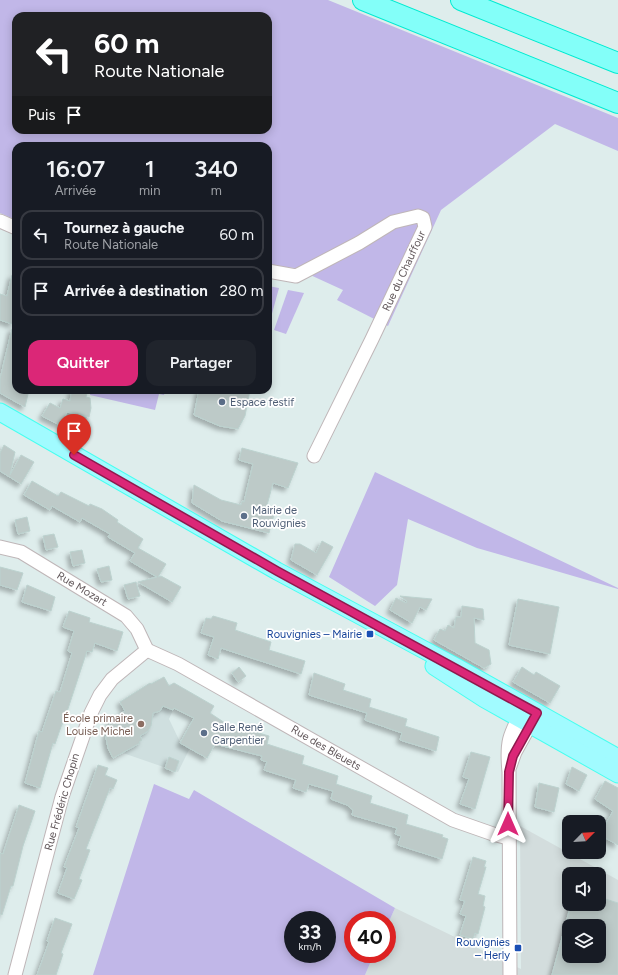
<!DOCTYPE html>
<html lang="fr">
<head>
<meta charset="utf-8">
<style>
	body { margin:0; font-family:Figtree,sans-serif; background:#20242c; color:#f1f3f6; height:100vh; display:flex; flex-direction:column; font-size:15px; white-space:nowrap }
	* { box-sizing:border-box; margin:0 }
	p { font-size:13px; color:#9ea1a6 }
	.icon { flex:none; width:22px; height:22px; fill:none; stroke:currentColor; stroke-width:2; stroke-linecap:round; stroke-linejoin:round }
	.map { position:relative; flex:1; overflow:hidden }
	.panel { position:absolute; left:12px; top:142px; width:260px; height:252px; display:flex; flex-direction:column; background:#171b24; border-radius:12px; box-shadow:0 2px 10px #0003 }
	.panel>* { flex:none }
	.hud { position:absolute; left:12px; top:12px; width:260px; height:122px; border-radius:12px; box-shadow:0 2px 10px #0003; background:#202124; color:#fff; overflow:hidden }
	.needle { width:26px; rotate:66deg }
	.controls { position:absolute; left:562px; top:815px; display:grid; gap:8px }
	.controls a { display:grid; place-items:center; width:44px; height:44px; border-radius:8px; background:#171b24; box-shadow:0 2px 10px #0003; font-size:20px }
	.speed { position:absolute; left:284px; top:911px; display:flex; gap:8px; font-size:20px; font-weight:700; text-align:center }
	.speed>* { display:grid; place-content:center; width:52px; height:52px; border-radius:50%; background:#171b24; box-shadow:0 2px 10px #0003; line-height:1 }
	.speed small { font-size:10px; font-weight:400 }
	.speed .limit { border:6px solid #d22; background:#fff; color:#111 }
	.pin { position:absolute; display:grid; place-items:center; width:34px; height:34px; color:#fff; margin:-41px -17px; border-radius:50% 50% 50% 0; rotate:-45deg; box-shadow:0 0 4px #0007 }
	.pin .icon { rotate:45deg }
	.me { position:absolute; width:44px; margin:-22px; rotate:0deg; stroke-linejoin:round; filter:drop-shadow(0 0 3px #0008) }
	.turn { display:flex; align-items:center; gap:14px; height:84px; padding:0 16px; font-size:18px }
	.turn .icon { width:52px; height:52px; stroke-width:2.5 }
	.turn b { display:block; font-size:28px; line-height:34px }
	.then { display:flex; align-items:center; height:38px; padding:0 16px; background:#0003; gap:8px; font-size:15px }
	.eta { display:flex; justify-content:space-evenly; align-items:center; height:68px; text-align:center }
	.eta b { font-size:24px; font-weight:600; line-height:28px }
	.cta { display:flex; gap:8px; margin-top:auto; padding:8px 16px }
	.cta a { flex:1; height:46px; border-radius:12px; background:#db2777; color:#fff; font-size:16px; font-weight:600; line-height:46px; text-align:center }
	.cta a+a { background:#20242c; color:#f1f3f6 }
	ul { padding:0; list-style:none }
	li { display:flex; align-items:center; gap:12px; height:50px; margin:0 8px 6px; padding:0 8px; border:2px solid #363941; border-radius:12px }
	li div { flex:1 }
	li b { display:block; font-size:15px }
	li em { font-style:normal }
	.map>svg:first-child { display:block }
	.industrial { fill:#d3dddd; fill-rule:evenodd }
	.education { fill:#cfdfdf }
	.green { fill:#c1b7e8; fill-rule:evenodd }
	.building { fill:#bdcac8; stroke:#bcd2cf; fill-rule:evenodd; filter:url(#shadow) }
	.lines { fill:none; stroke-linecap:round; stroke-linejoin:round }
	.minor-casing { stroke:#bfb6b8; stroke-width:15 }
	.major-casing { stroke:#45fff0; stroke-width:19 }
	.highway-casing { stroke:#00ebd1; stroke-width:22 }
	.minor { stroke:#fff; stroke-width:13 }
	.major { stroke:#a1fbff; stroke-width:17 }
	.highway { stroke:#83fff9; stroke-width:20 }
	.route-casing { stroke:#8e194d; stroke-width:10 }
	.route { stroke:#db2777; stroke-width:7 }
	.service-dot { fill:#5c6f8a; stroke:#fff; stroke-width:1.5 }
	.transit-dot { fill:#1a4fb4; stroke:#fff; stroke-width:1.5 }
	.education-dot { fill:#8d6e63; stroke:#fff; stroke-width:1.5 }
	.labels { text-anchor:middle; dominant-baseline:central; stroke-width:3.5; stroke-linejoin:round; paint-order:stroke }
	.street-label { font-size:11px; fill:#61575a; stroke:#fff }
	.service-label { font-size:11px; fill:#4e5e75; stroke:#fff; text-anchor:start }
	.transit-label { font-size:11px; fill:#164399; stroke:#fff; text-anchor:end }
	.education-label { font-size:11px; fill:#785e54; stroke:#fff; text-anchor:end }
</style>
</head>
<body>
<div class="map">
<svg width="618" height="975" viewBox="0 0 618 975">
	<defs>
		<filter id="shadow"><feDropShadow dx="-3.5" dy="3.5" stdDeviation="2" flood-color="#0004"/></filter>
	</defs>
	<rect width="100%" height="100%" fill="#deedec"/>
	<path class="industrial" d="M520 826 618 880V975H365L374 954H387V926L395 908 521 969ZM569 874H599V904H569ZM569 926H599V956H569Z"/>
	<path class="education" d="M164 677 169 685 174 683 187 691 176 703 169 719 180 742 190 748 178 772 123 753 113 758 108 748 106 738 111 724 109 720 123 712 124 714 126 713 120 702Z"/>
	<g class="green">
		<path d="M0 0H328L618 118V151L555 124 441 210 388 326 337 300 343 290 295 268 268 266V146H16V220L0 213ZM16 16H268V130H16Z"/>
		<path d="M268 286 279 288 270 321H268Z"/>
		<path d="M288 290 304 293 286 334 274 330Z"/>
		<path d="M91 390H165L164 395 159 394 155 410 90 395Z"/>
		<path d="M375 472 618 588V589L477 548 408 519 397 585 375 606 329 577Z"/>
		<path d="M154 784 189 799 194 790 395 908 387 926V920H353V954H374L365 975H93ZM293 920H327V954H293Z"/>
	</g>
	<g class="building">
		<path d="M12 275 16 276V308L12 324 0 320V294L7 296Z"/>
		<path d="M12 329H16V390H29L25 407 0 393V379Z"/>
		<path d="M72 390H88L86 397 90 398 91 408 89 417 67 412 60 425 42 416 50 403 60 408 63 399 70 401Z"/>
		<path d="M199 390H250L245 416 238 429 220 426 194 415Z"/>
		<path d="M4 445 15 452 10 475 21 455 34 462 21 484 0 471V453Z"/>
		<path d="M242 448 298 463 288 488 273 483 266 509 275 511 269 533 222 521 192 503 194 485 221 500 241 505 242 501 244 502 253 464 239 460Z"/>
		<path d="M32 481 58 496 61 492 89 506 90 504 102 509 118 520 117 522 143 539 138 548 166 564 158 577 161 576 181 587 172 602 138 582 157 577 130 561 135 553 108 537 110 534 82 518 80 522 52 506 50 510 24 495Z"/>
		<path d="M27 517 30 531 18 534 15 520Z"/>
		<path d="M54 534 58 547 46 550 43 536Z"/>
		<path d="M322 541 333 547 317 575 291 560 295 544H300L316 553Z"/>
		<path d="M82 550 85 563 73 566 70 552Z"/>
		<path d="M109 566 112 580 101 582 97 569Z"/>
		<path d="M0 567 23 573 17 590 0 585Z"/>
		<path d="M136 582 140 596 128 599 124 585Z"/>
		<path d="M27 585 55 597 51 611 22 602Z"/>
		<path d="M400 596 410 597 432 599 426 610 420 607 412 623 390 610 396 598 406 603 407 601Z"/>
		<path d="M518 599 559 607 550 654 509 645Z"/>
		<path d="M462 606 483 609 484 620 474 618 475 643 489 650 491 664 484 668 434 640 440 629 445 631 448 625 454 628 456 617H461Z"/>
		<path d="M69 611 90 618 89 622 123 632 117 651 95 643 92 652 87 651 63 724H62L55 744 53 743 40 788 25 783 39 731 42 732 56 691 60 692 72 653 68 651 74 631 63 627Z"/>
		<path d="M213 616 237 623 235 630 271 642 269 650 305 661 301 674 221 648 218 659 208 655 214 637 201 633 206 618 211 619Z"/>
		<path d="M239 667 246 676 238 682 232 673Z"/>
		<path d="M522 667 534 675 536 672 560 686 550 703 513 682Z"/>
		<path d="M314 673 345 684 343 690 371 699 369 707 407 719 405 726 439 737 436 751 400 740 402 733 365 720 367 713 309 695Z"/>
		<path d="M164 677 169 686 174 683 214 706 210 713 231 727 241 730 242 728 269 736 267 744 304 756 302 764 338 776 336 784 372 796 370 803 408 815 406 824 443 835 442 837 448 839 442 859 398 845 401 836 395 834 397 828 352 815 353 810 347 805 331 799 333 791 309 784 306 792 293 788 296 780 264 770 267 762 261 760 262 756 215 744 207 758 180 743 194 718 174 708 173 710 163 706 160 711 153 713 151 726 148 731 140 736 142 740 139 742 140 743 113 758 108 748 106 738 111 719 125 711 120 702 150 683 151 684Z"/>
		<path d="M471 752 490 757 475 809 460 804 469 779 463 777Z"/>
		<path d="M169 757 179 761 175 772 165 768Z"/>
		<path d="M98 765 108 768 105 775 117 780 113 789 110 788 86 849 90 850 79 879 82 880 74 899 58 893 67 868 64 867 79 828 76 827Z"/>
		<path d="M572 767 587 775 579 791 566 784Z"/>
		<path d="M605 781 618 788V845L600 835 613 811 595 799Z"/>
		<path d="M539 783 559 788 554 812 535 807Z"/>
		<path d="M19 805 35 811 23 846 13 886H11L2 915 0 914V853L3 854Z"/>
		<path d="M473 857 486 861 484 867H486L478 894 485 896 483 906 485 907 478 934 475 933 473 939 460 935 466 916 460 914 465 901 460 900Z"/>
		<path d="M599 897 618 903V975H552L571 904H599ZM569 926H599V956H569Z"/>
		<path d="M55 918 72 924 61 953 63 954 56 975H37L49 942 47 941Z"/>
	</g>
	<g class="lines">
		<defs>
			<g id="minor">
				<path d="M0 221 16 228"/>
				<path d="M268 271 296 276 359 243 393 222 418 216 423 218 425 227 372 339 314 456"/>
				<path d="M0 547 21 552 126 616 137 629 147 650"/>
				<path d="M147 650 178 664 453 820 493 834 508 838"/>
				<path d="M510 766 515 752 535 716"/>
				<path d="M15 975 62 797 91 713 100 695 112 679 147 650"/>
				<path d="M510 975 509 772C506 742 509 736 523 709"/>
			</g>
			<g id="major">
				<path d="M0 412 277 571 458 668 618 758"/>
				<path d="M434 666 485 699 618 774"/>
			</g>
			<g id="highway">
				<path d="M363 0 618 103"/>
				<path d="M461 0 618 63"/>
			</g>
		</defs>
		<use href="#minor" class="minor-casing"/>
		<use href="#major" class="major-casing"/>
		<use href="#highway" class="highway-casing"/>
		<use href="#minor" class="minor"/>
		<use href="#major" class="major"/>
		<use href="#highway" class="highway"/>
	</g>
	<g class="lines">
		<defs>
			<path id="route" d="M74 455 277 571 537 713 513 756 509 772 508 824"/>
		</defs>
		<use href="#route" class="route-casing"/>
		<use href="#route" class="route"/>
	</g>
	<g class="service-dot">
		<circle cx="222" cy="402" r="4"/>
		<circle cx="244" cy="516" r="4"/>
		<circle cx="204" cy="733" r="4"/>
	</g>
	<g class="transit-dot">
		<rect x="366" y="630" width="8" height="8" rx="2"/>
		<rect x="514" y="944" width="8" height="8" rx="2"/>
	</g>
	<circle class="education-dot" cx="141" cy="724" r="4"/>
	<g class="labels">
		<g class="street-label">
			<text transform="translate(404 271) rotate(-65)">Rue du Chauffour</text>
			<text transform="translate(82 589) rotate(31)">Rue Mozart</text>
			<text transform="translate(326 748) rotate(30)">Rue des Bleuets</text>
			<text transform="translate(62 802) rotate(-74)">Rue Frédéric Chopin</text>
		</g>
		<g class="service-label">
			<text x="230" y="402">Espace festif</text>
			<text x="252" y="510">Mairie de<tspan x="252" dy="13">Rouvignies</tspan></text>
			<text x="212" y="727">Salle René<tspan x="212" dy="13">Carpentier</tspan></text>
		</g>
		<g class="transit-label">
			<text x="362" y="634">Rouvignies – Mairie</text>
			<text x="510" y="942">Rouvignies<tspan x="510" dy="13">– Herly</tspan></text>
		</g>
		<g class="education-label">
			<text x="133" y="718">École primaire<tspan x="133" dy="13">Louise Michel</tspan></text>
		</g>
	</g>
</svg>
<div class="controls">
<a><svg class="needle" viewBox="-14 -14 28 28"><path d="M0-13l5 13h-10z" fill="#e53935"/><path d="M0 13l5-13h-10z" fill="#9ea1a6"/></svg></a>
<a><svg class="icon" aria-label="sound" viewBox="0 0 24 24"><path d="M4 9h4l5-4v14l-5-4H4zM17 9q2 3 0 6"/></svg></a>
<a><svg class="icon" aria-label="layers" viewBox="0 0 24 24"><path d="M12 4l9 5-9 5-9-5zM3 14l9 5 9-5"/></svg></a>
</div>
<div class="speed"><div>33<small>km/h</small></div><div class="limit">40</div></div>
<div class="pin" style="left:74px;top:455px;background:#d93025"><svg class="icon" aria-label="arrive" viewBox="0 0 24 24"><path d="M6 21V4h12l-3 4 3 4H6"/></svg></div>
<svg class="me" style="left:508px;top:824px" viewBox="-20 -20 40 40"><path d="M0-17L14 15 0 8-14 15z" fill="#db2777" stroke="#fff" stroke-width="4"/></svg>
<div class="hud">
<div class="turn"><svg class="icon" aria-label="left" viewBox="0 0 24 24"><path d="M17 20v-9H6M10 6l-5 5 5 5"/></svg><div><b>60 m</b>Route Nationale</div></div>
<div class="then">Puis<svg class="icon" aria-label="arrive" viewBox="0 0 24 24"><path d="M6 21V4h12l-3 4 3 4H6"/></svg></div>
</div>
<section class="panel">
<div class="eta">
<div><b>16:07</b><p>Arrivée</p></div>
<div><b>1</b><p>min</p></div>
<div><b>340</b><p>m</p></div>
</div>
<ul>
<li><svg class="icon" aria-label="left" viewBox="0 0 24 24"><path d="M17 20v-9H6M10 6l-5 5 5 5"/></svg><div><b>Tournez à gauche</b><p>Route Nationale</p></div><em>60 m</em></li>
<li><svg class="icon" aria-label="arrive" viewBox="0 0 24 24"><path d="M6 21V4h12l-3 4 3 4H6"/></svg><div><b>Arrivée à destination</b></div><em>280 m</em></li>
</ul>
<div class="cta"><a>Quitter</a><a>Partager</a></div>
</section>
</div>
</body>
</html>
